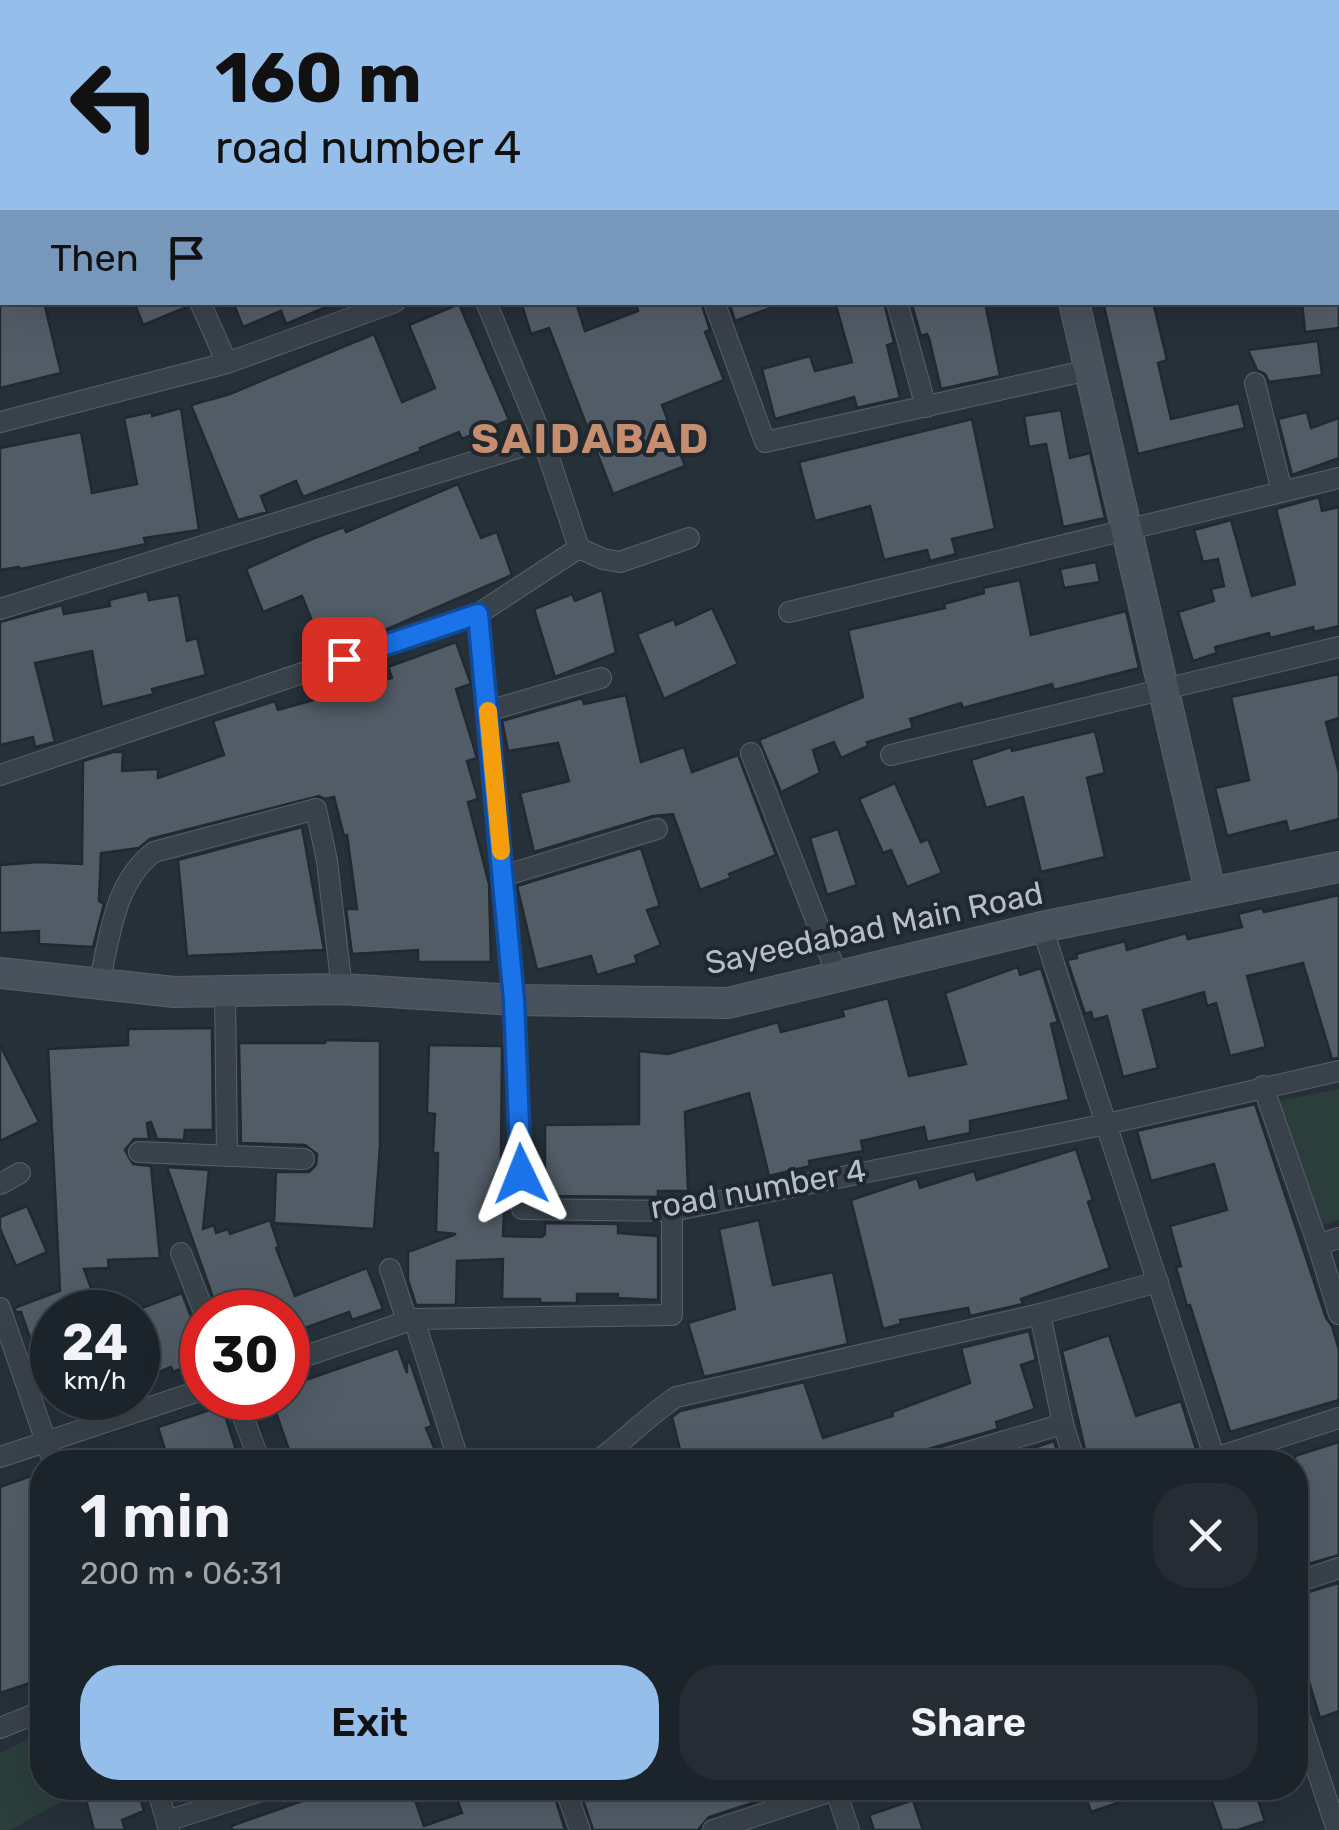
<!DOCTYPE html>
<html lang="en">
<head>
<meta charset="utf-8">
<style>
	body { margin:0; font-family:Rubik,sans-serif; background:#252c33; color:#f1f3f6; height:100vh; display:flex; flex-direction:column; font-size:38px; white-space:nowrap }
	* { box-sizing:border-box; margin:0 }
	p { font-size:32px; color:#a0a4a9 }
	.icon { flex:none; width:55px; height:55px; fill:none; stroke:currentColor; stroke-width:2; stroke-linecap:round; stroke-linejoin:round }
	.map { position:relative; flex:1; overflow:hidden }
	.panel { position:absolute; left:30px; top:1450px; width:1278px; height:350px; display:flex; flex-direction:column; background:#1c242b; border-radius:40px; box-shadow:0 10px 40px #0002,0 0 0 2px #3a4147 }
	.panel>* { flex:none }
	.hud { position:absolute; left:0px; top:0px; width:1340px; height:305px; box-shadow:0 10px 40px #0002,0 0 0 2px #3a4147; background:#95beea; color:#111; overflow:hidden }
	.speed { position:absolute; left:30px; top:1290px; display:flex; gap:20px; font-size:50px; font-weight:700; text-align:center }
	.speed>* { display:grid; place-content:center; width:130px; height:130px; border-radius:50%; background:#1c242b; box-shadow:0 10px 40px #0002,0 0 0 2px #3a4147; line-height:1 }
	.speed small { font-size:25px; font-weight:400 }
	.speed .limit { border:15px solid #d22; background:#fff; color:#111 }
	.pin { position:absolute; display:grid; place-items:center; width:85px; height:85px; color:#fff; margin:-42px; border-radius:20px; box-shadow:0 5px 15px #0006 }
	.me { position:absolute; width:110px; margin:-55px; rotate:358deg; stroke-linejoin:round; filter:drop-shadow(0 0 8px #0008) }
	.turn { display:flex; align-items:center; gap:35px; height:210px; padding:0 50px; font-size:45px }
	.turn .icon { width:130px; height:130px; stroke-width:2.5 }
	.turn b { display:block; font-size:70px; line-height:85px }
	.then { display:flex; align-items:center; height:95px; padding:0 50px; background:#0003; gap:20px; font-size:38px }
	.round { display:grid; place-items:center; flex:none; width:105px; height:105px; border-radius:40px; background:#252c33 }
	.head { display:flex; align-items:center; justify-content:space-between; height:170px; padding:0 50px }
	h1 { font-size:60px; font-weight:600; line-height:75px }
	.button { display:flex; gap:20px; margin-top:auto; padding:20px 50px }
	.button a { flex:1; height:115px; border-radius:40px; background:#95beea; color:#111; font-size:40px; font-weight:600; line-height:115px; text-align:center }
	.button a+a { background:#252c33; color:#f1f3f6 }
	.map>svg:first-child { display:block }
	.green { fill:#2b3e3c }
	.building { fill:#525c67; stroke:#212931; stroke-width:2.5 }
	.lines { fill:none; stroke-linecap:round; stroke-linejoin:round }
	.street-casing { stroke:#586068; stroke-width:22 }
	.secondary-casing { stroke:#586068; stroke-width:32 }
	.street { stroke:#39424a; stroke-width:20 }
	.secondary { stroke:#48515c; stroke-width:30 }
	.route-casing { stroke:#114b97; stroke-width:25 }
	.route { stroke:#1a73e8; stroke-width:18 }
	.slow { stroke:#f59e0b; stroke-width:18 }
	.labels { text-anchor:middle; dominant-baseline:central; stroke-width:8; stroke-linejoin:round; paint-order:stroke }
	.street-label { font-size:32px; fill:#b5bdc5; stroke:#1f272f }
	.district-label { font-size:42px; font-weight:bold; letter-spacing:2.5px; fill:#c68d6f; stroke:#1f272f }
</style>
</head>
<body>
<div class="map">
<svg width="1339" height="1830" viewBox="0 0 1339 1830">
	<rect width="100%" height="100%" fill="#263039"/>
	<g class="green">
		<path d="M1339 1089V1220L1309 1229 1264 1104Z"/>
		<path d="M42 1732V1788H86L10 1830H0V1753Z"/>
	</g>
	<g class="building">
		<path d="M0 302H44L61 373 0 388Z"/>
		<path d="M134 302H186L187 307 143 325Z"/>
		<path d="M233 302H336V303L286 324 281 311 243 327Z"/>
		<path d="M521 302H576L585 331 638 311 636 302H701L710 330 705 332 724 380 662 405 685 466 613 494 549 328 531 334Z"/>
		<path d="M729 302H779V305L735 321Z"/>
		<path d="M835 302H884L894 343 887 345 900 398 857 408 854 397 775 419 762 369 810 356 815 371 852 362Z"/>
		<path d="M911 302H985L1000 376 941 389 929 338 927 334 921 336Z"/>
		<path d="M1103 302H1153L1167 360 1158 363 1171 419 1239 403 1245 428 1138 454Z"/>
		<path d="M1302 302H1339V328L1305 332Z"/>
		<path d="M459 304 509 420 462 439 459 432 420 448 421 451 303 497 296 481 261 496 267 512 238 520 191 405 230 394 374 334 402 402 435 388 409 325Z"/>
		<path d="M1318 341 1322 375 1269 382 1265 374 1257 370 1248 350Z"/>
		<path d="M181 408 199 530 144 538 146 544 118 550 20 569 19 567 0 570V448L81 432 92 493 137 484 124 418 152 412V416Z"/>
		<path d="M1061 410 1070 458 1090 453 1105 518 1063 527 1046 444 1029 447 1024 416Z"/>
		<path d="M1307 412 1311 428 1339 418V458L1292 475 1278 419Z"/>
		<path d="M972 419 995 529 952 539 956 554 930 561 927 550 884 560 870 506 815 521 799 462Z"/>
		<path d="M458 484 481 538 497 532 512 575 378 633 376 628 356 636 353 628 320 641 302 596 263 612 246 569 312 539 344 527 346 532Z"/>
		<path d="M1319 497 1322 511 1339 507V626L1314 632 1313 627 1270 638 1269 633 1215 647 1217 653 1193 661 1178 612 1214 601 1211 589 1224 586 1218 559 1203 562 1194 530 1231 520 1252 596 1295 584 1276 509Z"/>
		<path d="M1096 562 1100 582 1064 588 1060 569Z"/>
		<path d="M1020 580 1031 635 1126 611 1139 668 1054 690 1052 684 963 708 961 703 910 719 913 728 867 742 868 746 841 758 834 742 813 750 820 773 781 792 759 740 863 697 848 630 945 608 944 604 984 593 983 588Z"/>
		<path d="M602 590 616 653 555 677 534 609 572 594 575 601Z"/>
		<path d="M147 591 149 600 179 595 187 641 197 638 206 675 152 689 154 694 102 707 92 651 35 663 55 742 35 747 33 737 0 745V622L62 605 64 614 110 606 109 600Z"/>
		<path d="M712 608 738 664 664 699 637 634 674 619 676 625Z"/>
		<path d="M456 642 471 684 456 689 477 758 467 761 478 799 468 802 489 884 491 962H418V950L352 954 346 909H357L347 835 344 836 334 797 325 799 319 796 150 839 139 848 101 853 99 901 104 904 93 947 39 944V931L0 933V865L38 862 82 864 83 761 113 752H123L122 771 158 769V778L224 755 213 721 275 701 278 710 392 678 388 667Z"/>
		<path d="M1339 674V718L1326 722 1339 773V819L1289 832 1286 821 1227 836 1215 788 1249 780 1231 697Z"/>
		<path d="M626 695 641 762 684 747 692 772 738 755 776 855 729 874 731 878 700 890 673 814 653 816 534 852 520 793 569 781 558 743 508 751 502 721 582 698 584 704Z"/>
		<path d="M1095 731 1105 773 1087 778 1105 857 1041 872 1023 797 986 808 971 760 1011 747 1012 751Z"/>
		<path d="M895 783 921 842 928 839 942 873 907 887 891 850 883 853 859 799Z"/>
		<path d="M302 827 324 950 187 956 178 860Z"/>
		<path d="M838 829 857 885 827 895 810 838Z"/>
		<path d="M641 848 660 906 647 910 661 945 635 956 637 963 597 975 591 956 537 970 517 886Z"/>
		<path d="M1339 895V1058L1332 1059 1303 963 1247 976 1266 1047 1230 1056 1216 1003 1207 1006 1204 992 1143 1010 1158 1068 1123 1077 1107 1016 1093 1020 1091 1012 1085 1014 1067 960 1077 958 1076 954 1125 941 1127 950 1186 933 1188 939 1242 927 1238 914 1262 908 1264 912Z"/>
		<path d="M1018 967 1020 975 1041 968 1058 1022 1051 1024 1069 1100 970 1121V1133L927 1142 924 1127 861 1141 863 1151 809 1161 810 1166 769 1176 749 1093 685 1112 688 1191H658V1197L545 1196V1125L639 1124V1051L668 1054 778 1022 781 1032 844 1016 842 1010 888 998 909 1076 966 1064 945 993Z"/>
		<path d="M212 1028 213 1130H185L184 1140 157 1139 151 1122 147 1123 149 1139H134L125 1150 133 1164 151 1166 160 1258 108 1260 109 1268 84 1269 100 1312H52V1396H50L21 1312H16L14 1308 60 1291 48 1049 128 1045V1029Z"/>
		<path d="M325 1040 380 1041V1146L374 1229 274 1223 276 1172H309L316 1165 317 1154 305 1145 241 1143 239 1043H325Z"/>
		<path d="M0 1045 39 1122 0 1141Z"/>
		<path d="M429 1045 502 1046 501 1161H506L503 1236 542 1237 545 1234V1223L618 1224V1233L658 1236V1300L618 1298V1294H577V1303H540V1299H502L503 1259 457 1261 456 1305H416L408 1280V1252L456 1234 436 1232 438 1153H433L435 1114 427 1113Z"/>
		<path d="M1255 1104 1326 1318 1332 1326 1339 1350V1400L1230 1432 1190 1305 1187 1306 1176 1267 1181 1266 1170 1226 1227 1210 1214 1164 1151 1181 1137 1131Z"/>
		<path d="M1076 1149 1093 1200 1088 1202 1110 1268 1021 1299 1023 1304 970 1316 968 1308 900 1320 901 1324 883 1329 851 1200 917 1178 920 1188 974 1171 977 1180Z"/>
		<path d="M167 1167 209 1170 203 1229 214 1225 216 1233 228 1229 230 1234 270 1220 279 1247 276 1248 295 1296 367 1268 383 1309 352 1320 349 1312 288 1334V1312H218Z"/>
		<path d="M27 1206 47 1252 16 1266 0 1229V1217Z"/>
		<path d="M759 1220 773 1285 833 1272 848 1344 704 1377 688 1323 735 1309 719 1229Z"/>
		<path d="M182 1293 202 1346V1361L173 1372 171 1367 138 1381 136 1310Z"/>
		<path d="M1029 1331 1036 1360 1021 1365 1035 1409 996 1422 998 1429 929 1449 923 1453 921 1462H683L672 1417 680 1411 804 1382 823 1438 893 1416 892 1412 970 1383 961 1348Z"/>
		<path d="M1109 1335 1136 1416 1181 1401 1200 1462H1088L1062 1351Z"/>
		<path d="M398 1348 407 1373V1363L410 1362 432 1426 426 1428 440 1462H293L271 1398H288V1386Z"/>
		<path d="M222 1406 240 1462H169L158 1427Z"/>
		<path d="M1054 1441 1061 1462H981L1007 1457Z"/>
		<path d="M1339 1442V1555L1295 1568V1456Z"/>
		<path d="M42 1472V1679L0 1693V1487Z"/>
		<path d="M1339 1583V1711L1320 1718 1303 1662 1307 1661 1295 1624V1596Z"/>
		<path d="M129 1788H137L144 1811 122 1820 125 1830H94L86 1800Z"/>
		<path d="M339 1788H411L424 1826 462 1813 453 1788H552L565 1830H232L231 1826Z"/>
		<path d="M579 1788H798L709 1817 698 1830H593Z"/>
		<path d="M1083 1788H1153V1791L1091 1812Z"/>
		<path d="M1207 1788H1254L1265 1821 1238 1830H1222Z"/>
		<path d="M913 1800 923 1830H874L869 1815Z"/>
	</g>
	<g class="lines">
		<defs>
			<g id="street">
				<path d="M137 0 139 2"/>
				<path d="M359 0 360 2"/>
				<path d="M548 0 549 2"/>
				<path d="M267 2 273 0"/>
				<path d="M427 2 434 0"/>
				<path d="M963 2 972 0"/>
				<path d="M1338 76 1339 75"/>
				<path d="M0 232 2 231"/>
				<path d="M1338 267H1339"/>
				<path d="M200 302 227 363"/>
				<path d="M486 302 543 440 579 548 478 614 514 1000 522 1209 672 1211 1107 1124 1339 1071"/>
				<path d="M714 302 765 442 1089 370"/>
				<path d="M897 302 926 407"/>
				<path d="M1255 383 1282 491"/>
				<path d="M0 422 227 363 395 302"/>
				<path d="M579 548 603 559 620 562 689 538"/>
				<path d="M0 609 543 440"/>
				<path d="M789 612 1339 478"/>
				<path d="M488 711 601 678"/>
				<path d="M751 753 838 977"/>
				<path d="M891 755 1339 647"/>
				<path d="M0 775 478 614"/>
				<path d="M503 876 657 829"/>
				<path d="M1042 927 1216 1462"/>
				<path d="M99 984C110 937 114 882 154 852L316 809 327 861 342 989"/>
				<path d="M225 992 227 1156"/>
				<path d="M1263 1086 1318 1245"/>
				<path d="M139 1152 304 1159"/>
				<path d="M0 1184 20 1173"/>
				<path d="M1339 1238 1318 1245 1339 1314"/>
				<path d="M181 1253 204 1312"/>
				<path d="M390 1269 407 1321"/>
				<path d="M0 1308 53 1462"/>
				<path d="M1040 1314 1063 1424 1075 1462"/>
				<path d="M414 1319 459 1462"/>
				<path d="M288 1362 414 1319 672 1315V1211"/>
				<path d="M236 1398 260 1462"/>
				<path d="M0 1457 202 1390"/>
				<path d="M1215 1458 1339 1418"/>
				<path d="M596 1462C624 1441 648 1416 676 1397L1040 1314 1158 1282"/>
				<path d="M934 1462 1063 1424"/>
				<path d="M1295 1583 1339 1568"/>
				<path d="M1295 1704 1337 1830"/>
				<path d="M0 1728 42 1711"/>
				<path d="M157 1788 169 1830"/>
				<path d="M565 1788 580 1830"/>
				<path d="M835 1788 849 1830"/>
				<path d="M167 1821 270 1788"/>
				<path d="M713 1830 841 1788"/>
			</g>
			<g id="secondary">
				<path d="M993 0 994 2"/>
				<path d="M11 2 15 0"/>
				<path d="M1074 302 1210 891"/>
				<path d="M0 973 174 992 342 989 514 1000 728 1003 1042 927 1339 867"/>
			</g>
		</defs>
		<use href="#street" class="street-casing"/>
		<use href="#secondary" class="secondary-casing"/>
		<use href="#street" class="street"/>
		<use href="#secondary" class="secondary"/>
	</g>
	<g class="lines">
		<defs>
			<path id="route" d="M344 659 478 614 514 1000 521 1174"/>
		</defs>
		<use href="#route" class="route-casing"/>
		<use href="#route" class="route"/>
		<path class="slow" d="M488 711 501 851"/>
	</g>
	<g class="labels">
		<g class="street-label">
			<text transform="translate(874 928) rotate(-12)">Sayeedabad Main Road</text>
			<text transform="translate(758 1189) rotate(-10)">road number 4</text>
		</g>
		<g class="district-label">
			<text x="591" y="439">SAIDABAD</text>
		</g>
	</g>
</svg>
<div class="speed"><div>24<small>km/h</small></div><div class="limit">30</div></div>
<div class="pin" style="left:344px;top:659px;background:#d93025"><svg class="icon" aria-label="arrive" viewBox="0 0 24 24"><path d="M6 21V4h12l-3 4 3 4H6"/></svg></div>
<svg class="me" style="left:521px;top:1174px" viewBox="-20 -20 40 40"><path d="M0-17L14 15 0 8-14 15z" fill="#1a73e8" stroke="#fff" stroke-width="4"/></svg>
<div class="hud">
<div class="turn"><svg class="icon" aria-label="left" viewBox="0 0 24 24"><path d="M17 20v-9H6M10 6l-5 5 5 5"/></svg><div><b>160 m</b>road number 4</div></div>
<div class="then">Then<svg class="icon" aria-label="arrive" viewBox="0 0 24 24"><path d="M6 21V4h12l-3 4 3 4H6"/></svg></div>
</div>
<section class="panel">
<div class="head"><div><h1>1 min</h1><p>200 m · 06:31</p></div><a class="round"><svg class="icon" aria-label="close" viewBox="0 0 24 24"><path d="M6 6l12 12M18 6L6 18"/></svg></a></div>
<div class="button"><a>Exit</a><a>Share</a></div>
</section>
</div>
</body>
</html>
